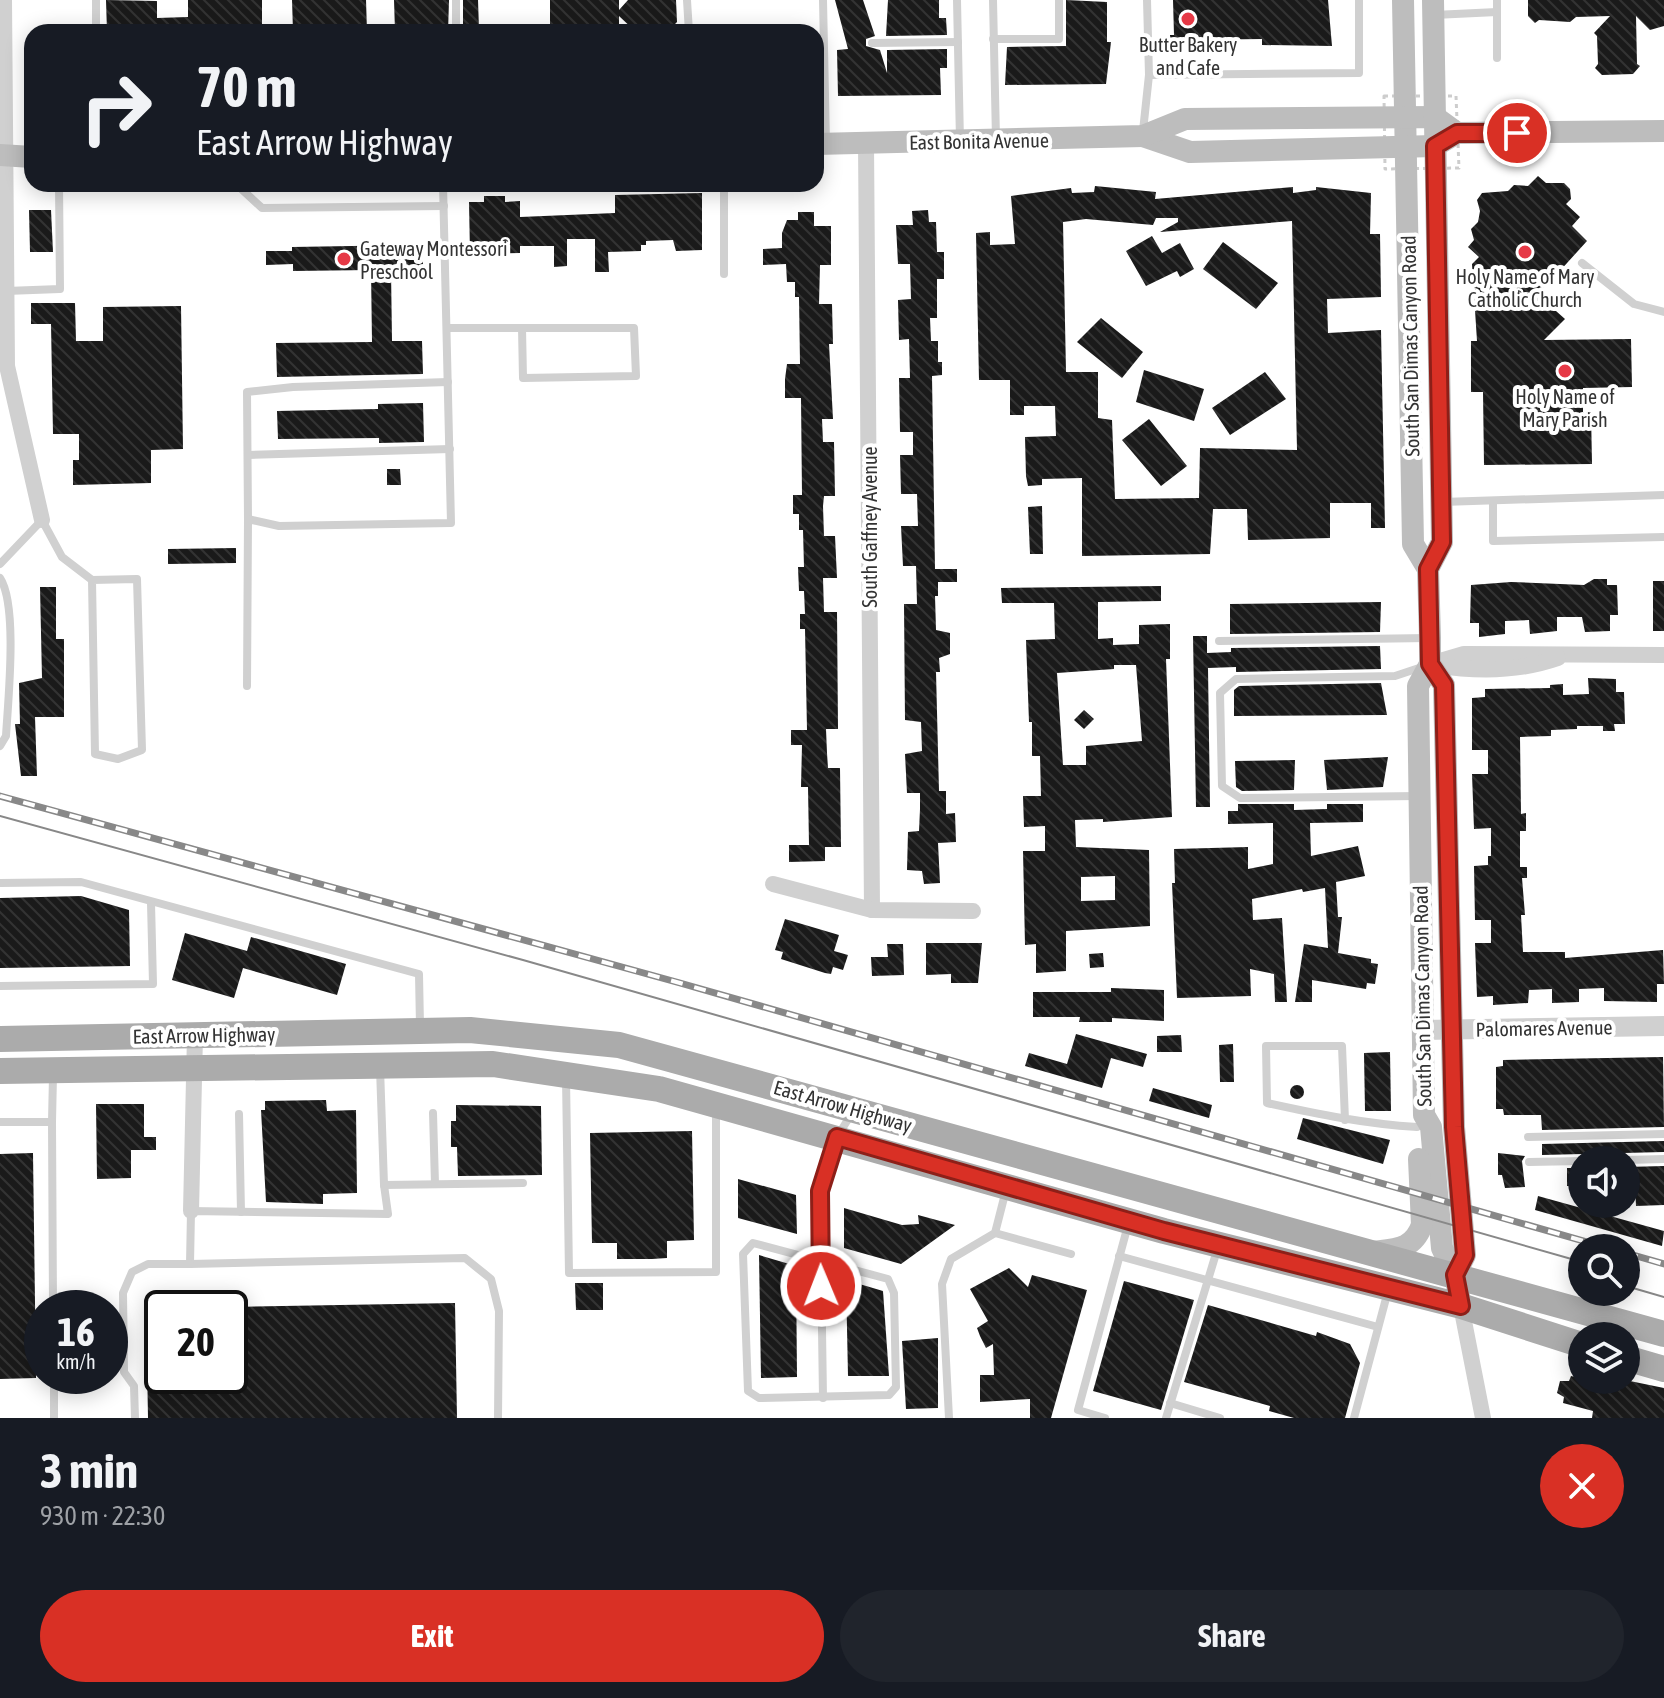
<!DOCTYPE html>
<html lang="en">
<head>
<meta charset="utf-8">
<style>
	body { margin:0; font-family:"Asap Condensed",sans-serif; background:#20242c; color:#f1f3f6; height:100vh; display:flex; flex-direction:column; font-size:30px; white-space:nowrap }
	* { box-sizing:border-box; margin:0 }
	p { font-size:26px; color:#9ea1a6 }
	.icon { flex:none; width:44px; height:44px; fill:none; stroke:currentColor; stroke-width:2; stroke-linecap:round; stroke-linejoin:round }
	.map { position:relative; height:1418px; overflow:hidden }
	.sheet { display:flex; flex-direction:column; background:#171b24; flex:1 }
	.sheet>* { flex:none }
	.banner { position:absolute; left:24px; top:24px; width:800px; height:168px; border-radius:24px; box-shadow:0 4px 20px #0003; background:#171b24; color:#f1f3f6; overflow:hidden }
	.buttons { position:absolute; left:1568px; top:1146px; display:grid; gap:16px }
	.buttons a { display:grid; place-items:center; width:72px; height:72px; border-radius:50%; background:#171b24; box-shadow:0 4px 20px #0003; font-size:40px }
	.speed { position:absolute; left:24px; top:1290px; display:flex; gap:16px; font-size:40px; font-weight:700; text-align:center }
	.speed>* { display:grid; place-content:center; width:104px; height:104px; border-radius:50%; background:#171b24; box-shadow:0 4px 20px #0003; line-height:1 }
	.speed small { font-size:20px; font-weight:400 }
	.speed .limit { border:4px solid #111; border-radius:12px; background:#fff; color:#111 }
	.pin { position:absolute; display:grid; place-items:center; width:68px; height:68px; color:#fff; margin:-34px; border:4px solid #fff; border-radius:50%; box-shadow:0 2px 8px #0007 }
	.me { position:absolute; width:88px; margin:-44px; rotate:359deg; stroke-linejoin:round; filter:drop-shadow(0 0 6px #0008) }
	.turn { display:flex; align-items:center; gap:28px; height:168px; padding:0 40px; font-size:36px }
	.turn .icon { width:104px; height:104px; stroke-width:2.5 }
	.turn b { display:block; font-size:56px; line-height:68px }
	.round { display:grid; place-items:center; flex:none; width:84px; height:84px; border-radius:42px; background:#20242c }
	.headline { display:flex; align-items:center; justify-content:space-between; height:136px; padding:0 40px }
	h1 { font-size:48px; font-weight:700; line-height:60px }
	.action { display:flex; gap:16px; margin-top:auto; padding:16px 40px }
	.action a { flex:1; height:92px; border-radius:48px; background:#d93025; color:#fff; font-size:32px; font-weight:700; line-height:92px; text-align:center }
	.action a+a { background:#20242c; color:#f1f3f6 }
	.map>svg:first-child { display:block }
	.building { fill:url(#building-back-hatch); fill-rule:evenodd }
	.lines { fill:none; stroke-linecap:round; stroke-linejoin:round }
	.path { stroke:#cdcdcd; stroke-width:3; stroke-dasharray:4 4; stroke-linecap:butt }
	.service { stroke:#d0d0d0; stroke-width:8 }
	.minor { stroke:#d0d0d0; stroke-width:16 }
	.tertiary { stroke:#d0d0d0; stroke-width:20 }
	.secondary { stroke:#bdbdbd; stroke-width:22 }
	.primary { stroke:#ababab; stroke-width:26 }
	.tram { stroke:#888; stroke-width:2 }
	.rail-casing { stroke:#888; stroke-width:7 }
	.rail { stroke:#fff; stroke-width:4; stroke-dasharray:12; stroke-linecap:butt }
	.route-casing { stroke:#8d1f18; stroke-width:20 }
	.route { stroke:#d93025; stroke-width:14 }
	.poi-dot { fill:#e63946; stroke:#fff; stroke-width:3 }
	.labels { text-anchor:middle; dominant-baseline:central; stroke-width:8; stroke-linejoin:round; paint-order:stroke }
	.poi-label { font-size:20px; fill:#333; stroke:#fff }
	.street-label { font-size:20px; fill:#333; stroke:#fff }
</style>
</head>
<body>
<div class="map">
<svg width="1664" height="1418" viewBox="0 0 1664 1418">
	<defs>
		<pattern id="building-back-hatch" width="6" height="6" patternUnits="userSpaceOnUse" patternTransform="scale(2)"><rect width="6" height="6" fill="#1a1a1a"/><path d="M-1 5l2 2M0 0l6 6M5-1l2 2" fill="none" stroke="#333"/></pattern>
	</defs>
	<rect width="100%" height="100%" fill="#fff"/>
	<g class="building">
		<path d="M106 0 157 1V18L188 17V0H262V32H107Z"/>
		<path d="M292 0H366L367 32H293Z"/>
		<path d="M394 0H449L448 32H395Z"/>
		<path d="M463 0H478L479 29H463Z"/>
		<path d="M550 0H619V10L628 0H676L677 22 667 32H636L619 16V32H550Z"/>
		<path d="M835 0H863L875 36 866 39V46L880 50 887 73V50L947 49V68H940L941 95 838 96 837 50 848 49Z"/>
		<path d="M888 0H939V18H946L947 35 886 36Z"/>
		<path d="M1066 0 1107 2V42H1111L1106 84 1005 85 1007 47 1066 46Z"/>
		<path d="M1173 0H1328L1332 46 1262 45V39L1186 40V51H1170V35H1174Z"/>
		<path d="M1528 0H1664V26L1650 30 1636 16 1637 64 1640 66 1633 74 1602 75 1595 68 1598 64 1597 36 1594 33 1610 16 1576 17 1570 22 1539 20 1535 23 1528 16Z"/>
		<path d="M1538 176 1546 183H1564L1570 189 1571 199 1566 204 1580 217 1572 226 1587 241 1538 295 1565 319 1544 340 1631 339 1632 387 1583 388V412H1591L1592 464 1484 465 1483 392H1471V341H1477L1472 264 1479 257 1468 247 1474 240 1471 229 1478 222 1480 211 1477 200 1482 193 1508 191 1514 185 1528 186Z"/>
		<path d="M1095 186 1156 192 1155 199 1293 187V193L1316 190V187L1371 193 1370 234H1380L1381 297 1327 299 1328 333 1381 330 1385 528H1371V503H1330V538L1248 540 1247 509H1213L1210 554 1082 556V478L1042 479V485L1028 486 1026 476 1025 437 1056 436 1055 406H1024V415H1010V380H979L976 233 990 232V245L1015 244 1011 196 1071 188 1072 193 1094 192ZM1178 218V222L1160 232 1292 221 1297 450 1200 448 1199 498 1115 499 1112 420 1098 418V372H1066L1063 222 1086 219 1153 225 1156 218Z"/>
		<path d="M702 193V250L676 251 673 240 646 241V245H641V251L608 252 609 272H595V239H567V266L554 267V246H520V253L470 254 469 202H484V196H505V202L520 201V217L615 213V195Z"/>
		<path d="M29 210H51L53 252H30Z"/>
		<path d="M928 210 929 222H936L937 252H944V279H937V318H930L931 341H938V362H942V375L932 376 935 569H957V582H938V596H935L936 630 950 633V654L939 658 940 672H936L939 791H946V814L955 813 956 842 938 843 940 883 924 884 922 871 907 870 908 832 919 831 920 809V793H907L905 754 922 751 921 722 905 720 904 604H917L916 566H903L901 526H918L917 494H901L900 455H913V432H900L899 378H910L909 339 899 340 898 300 911 299 910 264H898L896 225H913L912 211Z"/>
		<path d="M798 212H814V226H831V265H820L819 304H832L833 344H829L833 419H822L823 442H834L835 496H824L823 506 824 536H835L837 578H823L824 612H837L838 729H826L827 753 828 768H840L841 847H825V861L789 862V845H809L808 787H801L802 745H791V730H807L805 629H800V614H805L804 591H799L798 567H804L803 530H799V514H793V495H802L801 398H785V379L787 364H800L799 297H795V282H787L786 264 763 265V249L782 248V233L787 220H798Z"/>
		<path d="M1152 236 1162 253 1180 243 1194 269 1180 277 1177 271 1146 286 1126 251Z"/>
		<path d="M1223 242 1278 283 1256 309 1203 269Z"/>
		<path d="M412 245 413 254H423V269L391 270 392 341H422L423 374 277 377 276 343 372 342 371 270 293 271V264L266 265V251H292V247Z"/>
		<path d="M31 303H75L76 341H103V307L181 306 183 449 151 450V483L73 485V460H79V434H53L51 324H31Z"/>
		<path d="M1101 318 1143 352 1122 378 1077 342Z"/>
		<path d="M1144 370 1204 389 1194 421 1136 402Z"/>
		<path d="M1265 372 1286 399 1230 435 1212 408Z"/>
		<path d="M423 403 424 442 379 443V438L278 439 277 411 378 409V404Z"/>
		<path d="M1149 419 1187 466 1161 486 1122 440Z"/>
		<path d="M387 469H400L401 485H387Z"/>
		<path d="M1042 506 1043 554H1030L1028 507Z"/>
		<path d="M236 548V563L168 564V549Z"/>
		<path d="M1594 579H1607V585H1617L1618 615H1610V631L1585 632 1582 617H1557V631L1530 634 1529 620 1505 621V634L1479 637V623H1470L1471 585 1511 582 1584 585Z"/>
		<rect x="1653" y="581" width="11" height="50"/>
		<path d="M1161 586V601L1098 602V639L1113 638V645L1139 644V625L1170 624V659H1166L1172 817 1103 822V819L1075 820 1076 847 1149 850 1150 926 1066 931V971L1036 973V944L1025 945 1023 851H1045V826L1024 827 1023 796H1041L1040 756H1032V722H1029L1026 640 1055 639 1054 603H1002L1001 588ZM1114 665H1136L1142 741 1086 746V765H1063L1057 673 1114 669ZM1115 876V900L1081 901V877Z"/>
		<path d="M40 587H56V639H64V717H35L37 776H21L15 724H20L19 683 42 678Z"/>
		<path d="M1381 602 1380 632 1230 634V604Z"/>
		<path d="M1193 636H1207V653L1231 652V648L1380 646 1381 669 1236 672V667L1208 668 1210 807H1196Z"/>
		<path d="M1588 678 1616 679V692H1624L1625 724H1614L1615 731H1603V726H1577V729L1551 730V736L1520 737 1521 814 1526 813V831H1520V867H1527V878H1522L1525 915H1521L1523 952H1565V958L1663 950 1664 984H1657V1002L1604 1001V988L1579 989V1002L1552 1003V989L1529 990 1528 1003 1493 1005V996L1477 997 1475 943H1491V920H1475L1474 866 1488 865V856H1491V828L1474 829 1472 774H1488V750H1472V698L1485 697V689L1550 688V685L1563 684V695L1589 694Z"/>
		<path d="M1381 683 1387 715 1234 716V690L1239 686Z"/>
		<path d="M1084 710 1094 719 1084 729 1074 720Z"/>
		<path d="M1388 757 1383 787 1327 790 1324 760Z"/>
		<path d="M1295 760 1294 790 1242 791 1236 787 1235 761Z"/>
		<path d="M1238 804H1294V810L1327 809V804H1363V822L1310 823 1311 856 1358 846 1365 876 1336 882 1338 917H1342L1338 953 1371 959V963L1378 964 1375 984 1367 983 1366 989 1312 980V1002H1295L1304 944 1328 948 1325 888 1303 892 1302 889 1252 899 1253 920 1282 918 1287 1002H1275L1274 974 1250 969 1251 996 1177 998 1172 883H1175L1174 849 1248 847V869L1273 864V823L1228 824V811H1238Z"/>
		<path d="M81 896 129 910 130 966 0 968V898Z"/>
		<path d="M785 919 839 935 834 951 848 955 843 970 833 967 831 974 825 973 781 959 783 952 775 950Z"/>
		<path d="M185 933 247 951 251 937 346 964 337 995 243 968 234 998 172 980Z"/>
		<path d="M926 943H982L978 983H951V974L926 975Z"/>
		<path d="M887 944H903L904 975 872 976 871 957H888Z"/>
		<path d="M1103 953 1104 967 1090 968 1089 954Z"/>
		<path d="M1111 988 1164 990V1021L1112 1018V1022H1079L1080 1017H1033V992H1111Z"/>
		<path d="M1076 1034 1147 1054 1143 1067 1111 1058 1102 1088 1025 1066 1029 1053 1067 1064Z"/>
		<path d="M1181 1035 1182 1052H1157V1036Z"/>
		<path d="M1233 1044 1234 1082H1220L1219 1045Z"/>
		<path d="M1390 1052 1391 1111H1365L1364 1053Z"/>
		<path d="M1663 1057 1664 1127 1542 1130 1541 1115H1504L1503 1109H1496V1067L1503 1066V1060Z"/>
		<circle cx="1297" cy="1092" r="7"/>
		<path d="M1153 1088 1212 1105 1209 1118 1149 1101Z"/>
		<path d="M326 1100 327 1111 356 1110 357 1193 323 1194V1204L266 1202 261 1110H265V1101Z"/>
		<path d="M96 1104H144V1137H156V1150H131V1178L97 1179Z"/>
		<path d="M456 1105 541 1106 542 1175 458 1176 457 1147H451V1121H456Z"/>
		<path d="M1303 1118 1390 1140 1383 1164 1297 1139Z"/>
		<path d="M692 1131 694 1240 667 1241V1258L652 1259H617V1243H592L590 1133Z"/>
		<path d="M1664 1141V1152L1542 1155V1144Z"/>
		<path d="M33 1153 36 1378 0 1379V1154Z"/>
		<path d="M1498 1153 1525 1156 1522 1161 1525 1187 1505 1188 1502 1175H1498Z"/>
		<path d="M1664 1166V1205L1636 1206 1635 1185H1626V1167Z"/>
		<rect x="1567" y="1168" width="15" height="18"/>
		<path d="M738 1179 796 1195 797 1234 738 1218Z"/>
		<path d="M1538 1196 1664 1231 1662 1246 1535 1210Z"/>
		<path d="M844 1208 902 1225 919 1224 918 1215 955 1225 901 1264 844 1248Z"/>
		<path d="M759 1255 796 1266 797 1377 761 1378Z"/>
		<path d="M1009 1268 1028 1287 1032 1275 1087 1290 1051 1418H1030V1399L980 1402V1375H994L993 1344 986 1348 980 1336 977 1328 988 1321 970 1289Z"/>
		<path d="M846 1280 883 1291 889 1376H848Z"/>
		<path d="M1124 1281 1194 1300 1161 1410 1093 1391Z"/>
		<path d="M575 1283H603V1310H576Z"/>
		<path d="M455 1303 457 1418H148L146 1308 162 1307V1376H230V1307Z"/>
		<path d="M1208 1305 1316 1336 1317 1332 1350 1344 1360 1363 1345 1418H1294L1269 1411 1270 1406 1184 1382Z"/>
		<path d="M938 1338V1408L906 1409 902 1341Z"/>
		<path d="M1571 1376 1599 1383V1380H1625L1664 1388V1418H1592L1593 1411 1563 1403 1564 1397 1557 1393 1560 1381H1569Z"/>
	</g>
	<g class="lines">
		<path class="path" d="M1384 96H1456L1459 168 1385 169Z"/>
		<g class="service">
			<path d="M96 0V32"/>
			<path d="M456 0V32"/>
			<path d="M687 0 689 32"/>
			<path d="M823 0 826 143"/>
			<path d="M957 0 960 141"/>
			<path d="M993 0 996 139"/>
			<path d="M1434 15 1497 12"/>
			<path d="M993 39H1059V0"/>
			<path d="M872 43 958 42"/>
			<path d="M1497 58V0"/>
			<path d="M1149 75 1359 73V0"/>
			<path d="M1143 131 1149 75 1147 0"/>
			<path d="M236 184 262 208 444 206"/>
			<path d="M724 184V274"/>
			<path d="M1582 263 1634 304 1664 312"/>
			<path d="M6 291 60 289 59 184"/>
			<path d="M447 328H634L636 376 523 378 522 328"/>
			<path d="M248 455 450 449"/>
			<path d="M1493 501V541L1664 537"/>
			<path d="M1442 502 1664 495"/>
			<path d="M248 519 247 392 293 387 448 382"/>
			<path d="M0 564 42 520 62 557 92 580 95 754 118 759 142 750 137 579 92 580"/>
			<path d="M0 578C18 605 8 701 6 736L0 746"/>
			<path d="M1219 641 1429 638"/>
			<path d="M247 686 248 519 279 526 451 523 443 184"/>
			<path d="M1419 796 1240 798 1222 786 1220 693 1236 679 1395 676 1422 667"/>
			<path d="M0 883 81 882 419 974 420 1026"/>
			<path d="M0 986 153 984 151 903"/>
			<path d="M380 1068 384 1185 523 1183"/>
			<path d="M566 1078 569 1273 716 1272V1111"/>
			<path d="M433 1113 435 1184"/>
			<path d="M239 1114 241 1212"/>
			<path d="M1345 1120 1342 1046H1266L1267 1103C1317 1114 1366 1124 1417 1127"/>
			<path d="M0 1122H52L53 1075"/>
			<path d="M52 1122 53 1308"/>
			<path d="M1528 1137 1664 1134"/>
			<path d="M1626 1160 1664 1159"/>
			<path d="M1529 1162 1582 1161"/>
			<path d="M384 1185 388 1214 191 1211 190 1264 465 1258 491 1279 499 1311 498 1418"/>
			<path d="M995 1233 1071 1254"/>
			<path d="M753 1243 888 1279 894 1293 896 1387 889 1395 759 1398 748 1391 743 1254Z"/>
			<path d="M1119 1256 1378 1327"/>
			<path d="M54 1376V1418"/>
			<path d="M823 1398 820 1191 837 1137 852 1113"/>
			<path d="M1170 1403 1220 1418"/>
			<path d="M135 1418 134 1386 124 1372 123 1293 132 1272 148 1264H190"/>
			<path d="M949 1418 942 1284 951 1259 995 1233 1006 1190"/>
			<path d="M1105 1418 1078 1410 1128 1225"/>
			<path d="M1166 1418 1218 1247"/>
			<path d="M1354 1418 1388 1291"/>
		</g>
		<g class="minor">
			<path d="M4 0 7 366 42 520"/>
			<path d="M866 143 872 910"/>
			<path d="M1430 664 1464 654 1664 655"/>
			<path d="M1435 665C1477 672 1518 672 1558 658"/>
			<path d="M773 884 872 910 973 911"/>
			<path d="M191 1211 195 1035"/>
			<path d="M1461 1306 1483 1418"/>
		</g>
		<path class="tertiary" d="M1423 1030 1664 1026"/>
		<g class="secondary">
			<path d="M1403 0 1413 544 1428 569 1430 638V664L1418 686 1424 1115 1431 1127 1442 1248 1455 1275 1461 1306"/>
			<path d="M1143 136 1190 152 1435 146 1457 133 1664 131"/>
			<path d="M816 144 1143 136 1185 119 1435 117 1457 133"/>
			<path d="M0 155 32 157"/>
			<path d="M1428 569 1442 542 1433 0"/>
			<path d="M1430 664 1444 685 1454 1127 1465 1255 1455 1275"/>
			<path d="M1372 1252C1396 1249 1413 1250 1422 1225L1419 1159"/>
		</g>
		<g class="primary">
			<path d="M0 1039 470 1030 619 1045 1664 1334"/>
			<path d="M0 1071 493 1064 659 1089 1164 1231 1461 1306 1582 1345"/>
			<path d="M1626 1358 1664 1369"/>
		</g>
		<g class="tram">
			<path d="M0 816 523 960 1582 1262"/>
			<path d="M1626 1286 1664 1297"/>
		</g>
		<defs>
			<g id="rail">
				<path d="M0 796 680 983 1608 1248"/>
				<path d="M1626 1253 1664 1264"/>
			</g>
		</defs>
		<use href="#rail" class="rail-casing"/>
		<use href="#rail" class="rail"/>
	</g>
	<g class="lines">
		<defs>
			<path id="route" d="M821 1286 820 1191 837 1137 1164 1231 1461 1306 1455 1275 1465 1255 1454 1127 1444 685 1430 664 1428 569 1442 542 1435 146 1457 133H1517"/>
		</defs>
		<use href="#route" class="route-casing"/>
		<use href="#route" class="route"/>
	</g>
	<g class="poi-dot">
		<circle cx="1188" cy="19" r="8"/>
		<circle cx="1525" cy="252" r="8"/>
		<circle cx="344" cy="259" r="8"/>
		<circle cx="1565" cy="371" r="8"/>
	</g>
	<g class="labels">
		<g class="poi-label">
			<text x="1188" y="44">Butter Bakery<tspan x="1188" dy="23">and Cafe</tspan></text>
			<text x="360" y="248" text-anchor="start">Gateway Montessori<tspan x="360" dy="23">Preschool</tspan></text>
			<text x="1525" y="276">Holy Name of Mary<tspan x="1525" dy="23">Catholic Church</tspan></text>
			<text x="1565" y="396">Holy Name of<tspan x="1565" dy="23">Mary Parish</tspan></text>
		</g>
		<g class="street-label">
			<text transform="translate(979 141) rotate(-1)">East Bonita Avenue</text>
			<text transform="translate(1410 346) rotate(-91)">South San Dimas Canyon Road</text>
			<text transform="translate(869 527) rotate(-90)">South Gaffney Avenue</text>
			<text transform="translate(1422 996) rotate(-91)">South San Dimas Canyon Road</text>
			<text transform="translate(1544 1028) rotate(-1)">Palomares Avenue</text>
			<text transform="translate(204 1035) rotate(-1)">East Arrow Highway</text>
			<text transform="translate(843 1106) rotate(16)">East Arrow Highway</text>
		</g>
	</g>
</svg>
<div class="buttons">
<a><svg class="icon" aria-label="sound" viewBox="0 0 24 24"><path d="M4 9h4l5-4v14l-5-4H4zM17 9q2 3 0 6"/></svg></a>
<a><svg class="icon" aria-label="search" viewBox="0 0 24 24"><circle cx="10" cy="10" r="6"/><path d="M15 15l6 6"/></svg></a>
<a><svg class="icon" aria-label="layers" viewBox="0 0 24 24"><path d="M12 4l9 5-9 5-9-5zM3 14l9 5 9-5"/></svg></a>
</div>
<div class="speed"><div>16<small>km/h</small></div><div class="limit">20</div></div>
<div class="pin" style="left:1517px;top:133px;background:#d93025"><svg class="icon" aria-label="arrive" viewBox="0 0 24 24"><path d="M6 21V4h12l-3 4 3 4H6"/></svg></div>
<svg class="me" style="left:821px;top:1286px" viewBox="-20 -20 40 40"><circle r="17" fill="#d93025" stroke="#fff" stroke-width="3"/><path d="M0-11L8 9 0 5-8 9z" fill="#fff"/></svg>
<div class="banner">
<div class="turn"><svg class="icon" aria-label="right" viewBox="0 0 24 24"><path d="M7 20v-9h11M14 6l5 5-5 5"/></svg><div><b>70 m</b>East Arrow Highway</div></div>
</div>
</div>
<section class="sheet">
<div class="headline"><div><h1>3 min</h1><p>930 m · 22:30</p></div><a class="round" style="background:#d93025;color:#fff"><svg class="icon" aria-label="close" viewBox="0 0 24 24"><path d="M6 6l12 12M18 6L6 18"/></svg></a></div>
<div class="action"><a>Exit</a><a>Share</a></div>
</section>
</body>
</html>
